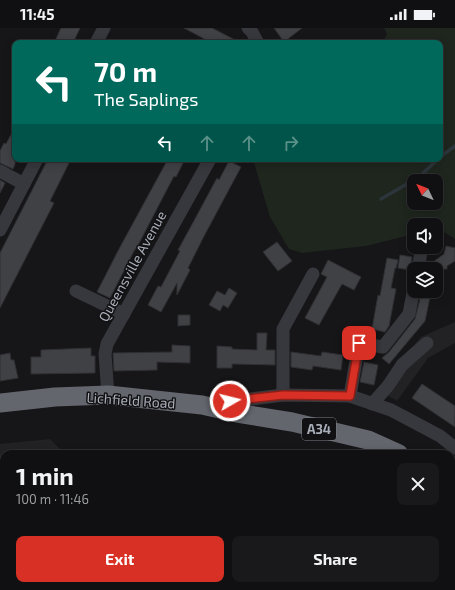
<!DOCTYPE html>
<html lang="en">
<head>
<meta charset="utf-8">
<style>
	body { margin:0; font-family:"Exo 2",sans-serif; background:#19191b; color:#f1f3f6; height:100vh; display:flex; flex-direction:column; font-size:15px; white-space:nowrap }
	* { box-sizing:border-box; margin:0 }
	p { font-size:13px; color:#9c9d9f }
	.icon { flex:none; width:22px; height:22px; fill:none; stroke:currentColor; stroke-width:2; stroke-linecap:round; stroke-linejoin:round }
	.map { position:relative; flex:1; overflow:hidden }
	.drawer { position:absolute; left:0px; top:422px; width:455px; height:140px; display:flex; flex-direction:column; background:#101012; border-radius:12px 12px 0 0; box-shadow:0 2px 10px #0003,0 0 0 1px #303032 }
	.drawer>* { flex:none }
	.banner { position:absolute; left:12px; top:12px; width:431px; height:122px; border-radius:8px; box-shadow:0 2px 10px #0003,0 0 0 1px #303032; background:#00695c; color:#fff; overflow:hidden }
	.needle { width:26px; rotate:313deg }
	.buttons { position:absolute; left:407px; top:146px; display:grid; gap:8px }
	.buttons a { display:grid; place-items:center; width:36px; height:36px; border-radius:8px; background:#101012; box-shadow:0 2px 10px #0003,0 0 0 1px #303032; font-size:20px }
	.pin { position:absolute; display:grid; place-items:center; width:34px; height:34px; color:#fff; margin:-17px; border-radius:8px; box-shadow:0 2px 6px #0006 }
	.me { position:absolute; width:44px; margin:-22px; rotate:82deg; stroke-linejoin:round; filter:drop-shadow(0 0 3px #0008) }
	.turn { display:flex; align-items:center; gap:14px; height:84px; padding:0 16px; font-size:18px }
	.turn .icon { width:52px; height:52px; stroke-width:2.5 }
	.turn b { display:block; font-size:28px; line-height:34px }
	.lanes { display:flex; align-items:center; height:38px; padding:0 16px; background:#0003; justify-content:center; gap:20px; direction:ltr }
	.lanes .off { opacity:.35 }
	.round { display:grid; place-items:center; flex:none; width:42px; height:42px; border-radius:8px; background:#19191b }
	.headline { display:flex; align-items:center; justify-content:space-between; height:68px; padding:0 16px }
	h1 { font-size:24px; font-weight:700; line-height:30px }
	.button { display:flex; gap:8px; margin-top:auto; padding:8px 16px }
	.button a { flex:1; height:46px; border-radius:8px; background:#d93025; color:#fff; font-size:16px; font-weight:700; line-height:46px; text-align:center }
	.button a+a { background:#19191b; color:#f1f3f6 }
	.status { display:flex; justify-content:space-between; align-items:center; height:28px; padding:0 20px; background:#101012; direction:ltr }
	.status svg { height:11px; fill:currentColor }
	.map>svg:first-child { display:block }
	.built { fill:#222225 }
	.green { fill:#1e261e; fill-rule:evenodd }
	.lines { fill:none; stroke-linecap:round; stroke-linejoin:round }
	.stream { stroke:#2c353b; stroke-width:3.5 }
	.building { fill:#404145; stroke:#303034 }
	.minor { stroke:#37383d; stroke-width:13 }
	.highway { stroke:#63666d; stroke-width:19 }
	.route-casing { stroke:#8d1f18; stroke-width:10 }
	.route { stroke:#d93025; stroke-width:7 }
	.labels { text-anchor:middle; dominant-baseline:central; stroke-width:3; stroke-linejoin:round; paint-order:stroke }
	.shield { fill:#111113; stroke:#7b7e86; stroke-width:1 }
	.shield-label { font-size:13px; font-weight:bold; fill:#a8adb7 }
	.street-label { font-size:14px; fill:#a8adb7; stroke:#111113 }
</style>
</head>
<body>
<div class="status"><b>11:45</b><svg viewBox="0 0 49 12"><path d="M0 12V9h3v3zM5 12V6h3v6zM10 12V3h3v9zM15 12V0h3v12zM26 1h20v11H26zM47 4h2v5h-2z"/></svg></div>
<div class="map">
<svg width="455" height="562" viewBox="0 0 455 562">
	<rect width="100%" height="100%" fill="#161618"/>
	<g class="built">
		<path d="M455 294V315L428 330 397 373 377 361 421 309Z"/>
		<path d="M50 411 65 426H4V558H57L51 562H0V416Z"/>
	</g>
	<path class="green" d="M384 0H455V211L444 204 436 203V197H414V206L366 218 302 225 289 221 270 189 253 131H440V15H382L387 6ZM414 153H436V175H414Z"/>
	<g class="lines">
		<g class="stream">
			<path d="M440 129 455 118"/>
			<path d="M381 171 419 149 438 131"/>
		</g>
	</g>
	<g class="building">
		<path d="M61 0H80L73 15H54Z"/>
		<path d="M184 0H212L241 15H212Z"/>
		<path d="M274 0H302L284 14Z"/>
		<path d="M15 99V136L13 141 0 135V123L4 115 6 116Z"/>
		<path d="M48 131H71L50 173 54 175 0 280V225Z"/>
		<path d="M168 131H185L176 149 174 148 136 221H135L110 270 97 264 119 221Z"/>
		<path d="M229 133 241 139 203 210 188 240 190 242 177 267V255L161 284 148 277 158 258 161 259 180 223 178 222 189 202 217 150 219 152Z"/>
		<path d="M0 152 5 155 0 165Z"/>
		<path d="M277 214 292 233 278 243 263 224Z"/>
		<path d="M446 218 455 220V233L447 238V241H442L436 245V241H426L428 233 433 234 444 226Z"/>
		<path d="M400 227 412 229 410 242 398 240Z"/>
		<path d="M387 230 398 232 396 240H395L391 260 396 261 389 298 385 304 372 301 378 267 380 268Z"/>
		<path d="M328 232 361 249 354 262 342 256 319 297 305 290 327 249 321 246Z"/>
		<path d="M229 260 237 265 228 280 223 277 220 283 209 277 217 263 225 267Z"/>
		<path d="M421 267 430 269 425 293 389 336 382 330 389 324 415 291Z"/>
		<path d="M178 287H190V297L178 298Z"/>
		<path d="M257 305H267L266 322H275V337L232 336V340H217V318L232 319V321L257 322Z"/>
		<path d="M172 317 190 318V335L157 334V342L114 343 113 325 172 324Z"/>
		<path d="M91 320V328H95V345L31 346V329H41V322Z"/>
		<path d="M291 324 321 328 322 324 343 327 341 342 313 338 312 342 291 339Z"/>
		<path d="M10 325 11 332H14L18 350 0 353V327Z"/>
		<path d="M364 334 378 337 374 357 360 354Z"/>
		<path d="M422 356 455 378V399L412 370Z"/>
	</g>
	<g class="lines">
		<g class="minor">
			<path d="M248 0 252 4 258 15"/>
			<path d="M96 15 104 0"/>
			<path d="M0 143 24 156"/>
			<path d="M0 202 37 131"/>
			<path d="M418 241 422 219"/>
			<path d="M76 263 124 286"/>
			<path d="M108 367 105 326 107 316 210 131"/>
			<path d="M283 367V301L313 246"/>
			<path d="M350 368 359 315 383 319 409 286 414 260"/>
			<path d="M212 376 283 367 350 368 391 382 440 408 455 420"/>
			<path d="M372 376 388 358 402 337 427 315"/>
		</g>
		<g class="highway">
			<path d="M0 375 55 369 108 367 202 377 237 385 292 394 368 412 399 426"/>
			<path d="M451 458 455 461"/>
		</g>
	</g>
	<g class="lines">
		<defs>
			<path id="route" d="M230 373 283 367 350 368 359 315"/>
		</defs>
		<use href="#route" class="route-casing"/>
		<use href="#route" class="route"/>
	</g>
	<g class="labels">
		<rect class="shield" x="302" y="390" width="34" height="22" rx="3"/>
		<g class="shield-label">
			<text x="319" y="401">A34</text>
		</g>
		<g class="street-label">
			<text transform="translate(132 238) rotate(-61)">Queensville Avenue</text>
			<text transform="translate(131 372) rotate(4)">Lichfield Road</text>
		</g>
	</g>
</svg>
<div class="buttons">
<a><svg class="needle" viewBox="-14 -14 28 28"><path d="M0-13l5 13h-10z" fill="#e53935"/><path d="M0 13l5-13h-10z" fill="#9c9d9f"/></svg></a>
<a><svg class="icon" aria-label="sound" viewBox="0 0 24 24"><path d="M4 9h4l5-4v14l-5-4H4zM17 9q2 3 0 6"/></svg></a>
<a><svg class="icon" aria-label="layers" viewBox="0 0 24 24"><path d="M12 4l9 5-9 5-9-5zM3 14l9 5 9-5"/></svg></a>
</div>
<div class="pin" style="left:359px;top:315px;background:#d93025"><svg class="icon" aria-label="arrive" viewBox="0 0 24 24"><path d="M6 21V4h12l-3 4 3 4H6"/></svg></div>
<svg class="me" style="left:230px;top:373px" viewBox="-20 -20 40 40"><circle r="17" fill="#d93025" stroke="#fff" stroke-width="3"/><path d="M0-11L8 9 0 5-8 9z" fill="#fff"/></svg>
<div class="banner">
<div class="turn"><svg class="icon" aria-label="left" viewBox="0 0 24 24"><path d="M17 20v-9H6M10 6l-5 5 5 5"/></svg><div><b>70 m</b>The Saplings</div></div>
<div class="lanes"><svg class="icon" aria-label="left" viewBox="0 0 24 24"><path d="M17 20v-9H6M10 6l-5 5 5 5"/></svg><svg class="icon off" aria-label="ahead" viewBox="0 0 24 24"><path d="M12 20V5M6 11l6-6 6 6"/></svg><svg class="icon off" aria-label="ahead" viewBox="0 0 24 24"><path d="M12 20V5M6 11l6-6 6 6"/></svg><svg class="icon off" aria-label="right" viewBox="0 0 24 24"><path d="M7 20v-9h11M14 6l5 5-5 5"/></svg></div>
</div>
<section class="drawer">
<div class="headline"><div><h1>1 min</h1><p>100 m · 11:46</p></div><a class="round"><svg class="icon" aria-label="close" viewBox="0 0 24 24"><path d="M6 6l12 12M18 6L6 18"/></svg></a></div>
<div class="button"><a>Exit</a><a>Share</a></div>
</section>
</div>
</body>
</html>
